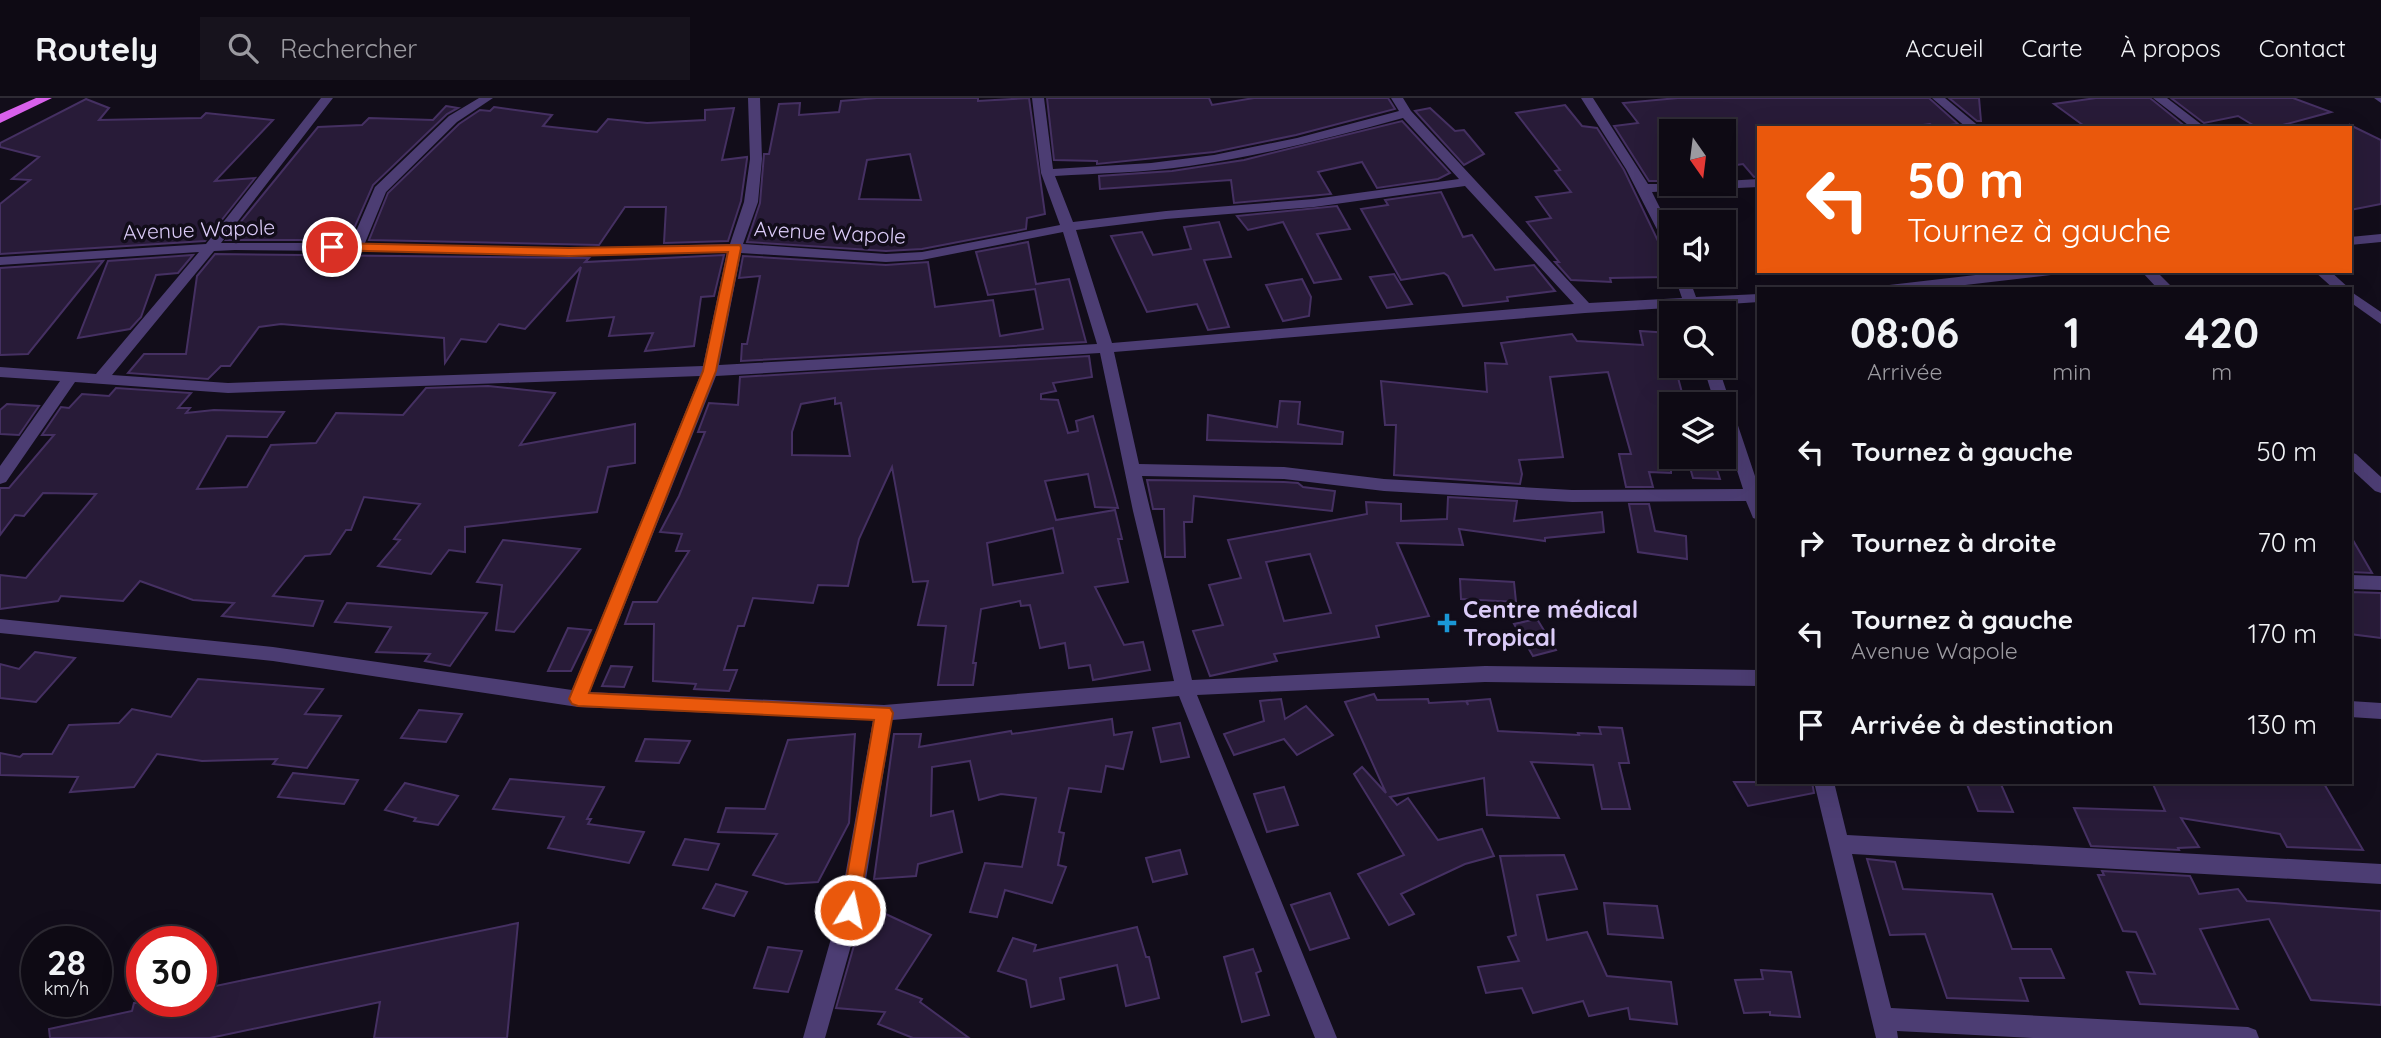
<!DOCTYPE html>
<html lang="fr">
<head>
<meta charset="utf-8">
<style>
	body { margin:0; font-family:Quicksand,sans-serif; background:#17131d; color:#f1f3f6; height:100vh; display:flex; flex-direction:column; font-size:26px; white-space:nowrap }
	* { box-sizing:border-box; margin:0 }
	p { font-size:23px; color:#9b9aa0 }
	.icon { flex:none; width:38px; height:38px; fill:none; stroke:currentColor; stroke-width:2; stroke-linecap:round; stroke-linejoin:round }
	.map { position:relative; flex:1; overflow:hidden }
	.panel { position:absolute; left:1757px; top:189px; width:595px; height:497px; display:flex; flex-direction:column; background:#0e0a14; border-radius:0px; box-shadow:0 7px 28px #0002,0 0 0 2px #2e2b34 }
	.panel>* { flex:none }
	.banner { position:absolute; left:1757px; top:28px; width:595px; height:147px; border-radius:0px; box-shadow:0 7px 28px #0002,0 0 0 2px #2e2b34; background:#ea580c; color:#fff; overflow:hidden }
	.needle { width:46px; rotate:166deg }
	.buttons { position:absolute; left:1659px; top:21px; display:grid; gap:14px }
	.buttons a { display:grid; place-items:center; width:77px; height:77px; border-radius:0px; background:#0e0a14; box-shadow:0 7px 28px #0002,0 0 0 2px #2e2b34; font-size:35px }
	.speed { position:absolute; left:21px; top:828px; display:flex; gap:14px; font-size:35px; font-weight:700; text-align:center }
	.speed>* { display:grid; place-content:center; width:91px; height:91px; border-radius:50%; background:#0e0a14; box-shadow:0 7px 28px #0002,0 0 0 2px #2e2b34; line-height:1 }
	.speed small { font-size:18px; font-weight:400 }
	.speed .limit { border:10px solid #d22; background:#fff; color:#111 }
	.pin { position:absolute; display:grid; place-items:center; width:60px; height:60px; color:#fff; margin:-30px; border:4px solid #fff; border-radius:50%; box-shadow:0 2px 7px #0007 }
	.me { position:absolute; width:77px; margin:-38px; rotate:10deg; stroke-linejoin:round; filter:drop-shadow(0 0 5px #0008) }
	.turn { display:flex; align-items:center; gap:24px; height:147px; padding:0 35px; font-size:32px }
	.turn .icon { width:91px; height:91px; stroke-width:2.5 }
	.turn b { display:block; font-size:49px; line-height:60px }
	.eta { display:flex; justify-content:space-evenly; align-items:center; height:119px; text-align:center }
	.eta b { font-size:42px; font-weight:800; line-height:49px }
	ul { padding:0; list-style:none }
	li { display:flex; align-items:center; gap:21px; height:91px; padding:0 35px }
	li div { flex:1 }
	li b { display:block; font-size:26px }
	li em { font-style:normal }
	header { display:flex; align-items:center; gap:42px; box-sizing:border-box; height:98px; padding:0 35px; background:#0e0a14; border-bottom:2px solid #2e2b34 }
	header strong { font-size:33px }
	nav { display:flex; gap:38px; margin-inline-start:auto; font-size:24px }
	.search { width:490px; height:63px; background:#17131d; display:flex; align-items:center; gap:18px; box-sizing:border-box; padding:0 24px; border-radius:0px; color:#9b9aa0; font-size:26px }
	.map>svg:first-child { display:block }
	.building { fill:#281b38; stroke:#453062; stroke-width:2; fill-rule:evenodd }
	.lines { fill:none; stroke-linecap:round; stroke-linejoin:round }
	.minor { fill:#4c3d73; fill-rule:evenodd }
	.major { fill:#d860eb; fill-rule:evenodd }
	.route { fill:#ea580c; stroke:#983908; stroke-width:2 }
	.poi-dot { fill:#1a97d6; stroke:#120d1a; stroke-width:2.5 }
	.labels { text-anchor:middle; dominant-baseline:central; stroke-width:7; stroke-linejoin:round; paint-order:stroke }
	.far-street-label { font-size:21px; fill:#dcccf9; stroke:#120d1a }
	.poi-label { font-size:24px; font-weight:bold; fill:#dcccf9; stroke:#120d1a; text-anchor:start }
</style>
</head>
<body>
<header>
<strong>Routely</strong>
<div class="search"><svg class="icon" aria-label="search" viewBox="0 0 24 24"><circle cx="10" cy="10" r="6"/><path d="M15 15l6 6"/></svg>Rechercher</div>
<nav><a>Accueil</a><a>Carte</a><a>À propos</a><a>Contact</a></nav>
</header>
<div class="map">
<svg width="2381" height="940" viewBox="0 0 2381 940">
	<rect width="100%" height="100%" fill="#120d1a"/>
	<g class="building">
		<path d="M877 0H978V3L1029 0 1045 116 1027 120 1026 131 922 151 886 153 747 144 760 105 764 56H769L779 6 800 5 799 17 839 14 841 3ZM910 56 921 102 859 101 867 62Z"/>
		<path d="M1047 0H1209L1212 7 1254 0H1388L1395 11 1296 37 1214 54 1097 66V63L1054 62Z"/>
		<path d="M1678 0H1929L1958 26 1934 29 1930 26 1901 30H1759V78L1754 79 1743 66 1730 68 1724 61V33H1671V83H1649L1614 28 1638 25 1623 5Z"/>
		<path d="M1949 0H1979L1981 23H1977Z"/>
		<path d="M2096 0H2150L2186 29 2131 30 2128 27 2087 30 2054 6Z"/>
		<path d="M2171 0H2293L2331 14 2272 30H2258L2238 18 2204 25Z"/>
		<path d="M86 1 109 10 99 22 201 20 206 15 273 22 215 83 255 80 205 143 0 156V106L30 82 12 81 39 59 0 49V45Z"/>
		<path d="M1565 7 1582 28 1597 30 1624 72 1670 168H1663L1666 179 1610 180 1611 184 1571 182 1555 164H1559L1527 124 1551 120 1536 99 1571 94 1555 73 1560 72 1516 15Z"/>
		<path d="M446 8 458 10 447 16 373 87 349 142H226L318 29 362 27 369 20 433 22Z"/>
		<path d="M494 9 552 17 543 28 597 34 608 21 647 25 705 22V12L734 10 722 62 747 59V61L741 103 728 143 664 145 666 109H625L599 147 369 142 388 95 459 26 480 12 490 13Z"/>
		<path d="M1430 10 1455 33 1464 32 1484 56 1464 67 1415 13Z"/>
		<path d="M1402 23 1450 75 1438 81 1377 90 1362 64 1318 74 1331 96 1234 105 1231 82 1100 91 1099 78 1172 73 1244 62Z"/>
		<path d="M2350 27 2381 42V106L2350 112Z"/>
		<path d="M1441 94 1463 139 1472 137 1495 172 1534 167 1555 193 1507 199 1508 203 1463 208 1448 178 1444 175 1401 182 1361 111 1388 107 1385 102Z"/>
		<path d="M1337 108 1350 131 1317 136 1341 181 1314 185 1283 124 1248 132 1237 118Z"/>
		<path d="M1219 124 1231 159 1204 162 1229 229 1208 232 1197 206 1147 214 1111 138 1142 134 1153 157 1191 151 1184 129Z"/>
		<path d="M1028 144 1036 186 1069 181 1086 244 741 263 742 246H747L760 178 739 180 743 158 886 167 928 164 935 209 993 202 1000 238 1043 231 1035 191 988 197 976 154Z"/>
		<path d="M215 156 589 160 585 164 724 157 714 198 701 199 694 248 645 253 653 235 609 238 614 219 567 223 581 169 525 231 499 226 486 244 461 241 445 265 444 240 281 226 259 229 230 268H221L208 281 128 275 144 256H186L197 178Z"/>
		<path d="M193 157 178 175 156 177 141 219 130 231 78 240 108 163Z"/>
		<path d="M103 163 28 256 0 257V170Z"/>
		<path d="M1394 176 1412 206 1387 210 1370 179Z"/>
		<path d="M1302 181 1311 199 1309 218 1283 223 1266 187Z"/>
		<path d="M1640 233 1671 235V275L1677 276 1685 306H1671V375L1649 374 1653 389H1626L1619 356H1631L1608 274 1550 279 1563 359 1519 362 1522 376 1520 386 1394 377 1396 327H1385L1381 283 1487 294 1485 265 1507 266 1501 245 1572 236 1577 243 1643 247Z"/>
		<path d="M1089 258 1092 279 1053 285 1056 293 1041 296V301L1058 302 1068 335 1078 333 1076 323 1093 318 1118 410 1095 409 1088 376 1045 383 1056 422 1115 412 1122 441H1118L1128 484 1095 489 1124 547 1143 544 1150 572 1093 582 1090 567 1069 570 1065 545 1040 550 1030 507 1021 508 1020 503 981 511 973 565H976L973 587H938L946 528 918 527 928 483 913 484 892 369 859 441 848 488 818 487 813 505 753 500 744 528H738L724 572H737L729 593 694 591 696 586 653 583 654 526H625L633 504H657L689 453H676L682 436 660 434 679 398 705 334H698L709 305 738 307 740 279ZM835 300V306L841 305 850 358 792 357V334L801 306ZM1053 430 1063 475 993 487 987 445Z"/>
		<path d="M488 288 555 295 520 347 635 326V365L608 369 597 414 465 429V454L449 452 431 476 378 468 400 442 394 441 420 406 364 399 351 432H346L330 456 305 458 273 498 323 503 313 528 222 518 234 505 193 502 140 483 123 503 61 498 58 503 0 511V477L26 480 96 396 43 395 24 418 15 417 0 437V390H9L54 337H42L61 309 69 310 82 296 109 298 116 290 191 295 178 310H190L186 315 214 312 284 314 267 339 227 338 197 391 247 389 271 347 316 345 336 315 403 317 426 290Z"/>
		<path d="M1280 303 1300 304 1298 326 1343 334 1342 346 1207 342 1208 317 1277 329Z"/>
		<path d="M7 306 39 308 19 337 0 336V312Z"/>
		<path d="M1687 359H1713L1720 381 1693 380Z"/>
		<path d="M1147 382 1284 384 1298 385 1303 389 1335 393 1332 413 1194 398 1192 424H1184L1185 459H1165L1164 411H1153Z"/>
		<path d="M1448 399 1517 403 1514 423 1602 414 1604 434 1545 440V443L1459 431 1463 447 1397 445 1429 518 1376 528 1379 539 1274 556 1277 563 1210 578 1193 533 1223 527 1209 487 1241 480 1228 442 1367 416 1366 404 1401 406V423L1447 421ZM1310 456 1331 515 1284 523 1266 464Z"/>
		<path d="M1629 406H1649L1655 433 1686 438 1687 461 1638 454Z"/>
		<path d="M2350 437 2372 475 2350 474Z"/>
		<path d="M503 442 580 451 514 534 496 532 502 487 477 484Z"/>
		<path d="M1460 481 1514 484 1516 504 1461 501Z"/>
		<path d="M2350 494 2381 495V540L2350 536Z"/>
		<path d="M347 505 487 515 450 568 425 563 430 556 376 554 391 529 335 524Z"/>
		<path d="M1537 521 1556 552 1533 558 1514 526Z"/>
		<path d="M568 530 591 532 571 573H548Z"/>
		<path d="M35 554 75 560 36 604 0 600V566L19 571Z"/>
		<path d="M611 568 632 569 624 589 602 588Z"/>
		<path d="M198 581 323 591 305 616 341 618 307 670 273 666 277 661 202 663 157 656 134 689 70 694 78 679 0 677V655L20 659 23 656H52L69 627 119 625 132 611 171 619Z"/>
		<path d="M1374 596 1377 602 1428 601 1429 605 1466 603 1468 607 1467 603 1490 601 1498 633 1579 637 1578 635 1601 636 1599 629 1622 630 1629 665H1619L1630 711H1602L1593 667 1531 664 1559 720 1487 717 1484 680 1390 699 1397 707 1408 700 1438 742 1482 731 1494 758 1465 766 1401 796 1414 816 1389 827 1358 776 1404 757 1354 676 1362 669 1386 695 1345 604Z"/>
		<path d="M1281 601 1285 621 1306 608 1333 637 1297 657 1284 641 1234 657 1224 636 1264 623 1260 603Z"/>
		<path d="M419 612 462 616 446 644 401 640Z"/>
		<path d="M1112 621 1114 637 1132 634 1123 671 1106 668 1101 694 1069 690 1059 734 1064 735 1058 767 1066 769 1052 805 1005 792 997 819 970 814 985 765 1022 769 1036 700 1001 696 979 702 970 663 932 669 931 718 953 713 962 754 918 766 916 778 874 781 894 636H921L919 649 1011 633 1012 636Z"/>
		<path d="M1180 625 1189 659 1161 664 1153 630Z"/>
		<path d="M855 636 849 725 818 784 786 786 753 777 777 736 718 734 726 710 765 711 788 642Z"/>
		<path d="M645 641 690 643 679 665 636 663Z"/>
		<path d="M293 675 358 682 344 706 278 699Z"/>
		<path d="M510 681 604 689 587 721H591L588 726 644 734 629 765 548 750 564 719 493 711Z"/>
		<path d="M1734 684H1812L1814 695 1748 708Z"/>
		<path d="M1966 684H2000L2013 714 1978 713Z"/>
		<path d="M2152 684H2323L2363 752 2287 749 2280 736 2181 720 2199 749 2178 750 2179 752 2091 748 2074 710 2165 713Z"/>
		<path d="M405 685 458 698 438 727 414 723 416 720 385 712Z"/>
		<path d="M1284 689 1298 727 1267 734 1254 696Z"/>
		<path d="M685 741 719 746 708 772 673 767Z"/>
		<path d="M1180 752 1187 776 1153 784 1146 760Z"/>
		<path d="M1564 757 1577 791 1537 797 1547 842 1587 834 1607 878 1671 884 1677 926 1630 921 1628 910 1589 918 1583 903 1533 915 1522 890 1486 895 1478 869 1519 863 1508 839 1516 837 1500 758Z"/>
		<path d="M1867 761 1895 764 1903 791 1992 796 2012 851H2051L2064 880H2020L2028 903 1947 900 1925 836 1890 837Z"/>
		<path d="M2102 773 2190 778 2199 796 2238 791 2247 803 2381 813V907L2311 902 2269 821 2200 831 2238 911 2140 906 2127 874 2155 876 2136 834 2123 833 2098 777H2104Z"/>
		<path d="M716 786 747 794 734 818 703 810Z"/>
		<path d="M1330 795 1349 840 1310 852 1291 807Z"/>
		<path d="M1604 805 1657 808 1663 840 1608 836Z"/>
		<path d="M877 812 931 837 896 891 922 901 920 904 969 940H913L878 926 885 914 836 910 855 844Z"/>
		<path d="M518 825 507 940H374L380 904 210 940H50L49 931 132 913 134 905 201 903V891Z"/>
		<path d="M1137 829 1146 859H1149L1159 900 1126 908 1117 867 1060 880 1064 901 1031 909 1026 882 998 873 1013 840 1036 847 1034 853Z"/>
		<path d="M768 849 802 853 788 894 754 890Z"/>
		<path d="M1253 851 1261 873 1256 875 1269 917 1242 924 1224 859Z"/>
		<path d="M1761 872 1791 874 1800 919 1770 917V914L1744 915 1735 882 1763 881Z"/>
	</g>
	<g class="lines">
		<g class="minor">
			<path d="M321 0H333L221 145H351L375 89 449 18 479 0H493L457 24 386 94 365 145 568 150 730 146 744 104 750 61 748 0H760L762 61 758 104 743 146 886 156 922 154 1060 127 1041 75 1032 0H1044L1053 71 1151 65 1214 57 1297 40 1399 13 1391 0H1403L1411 13 1589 205 1682 200 1674 177H1688L1696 199 1759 196V204L1699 208 1701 215H1687L1685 209 1585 215 1114 254 1139 366 1284 369 1384 381 1572 392 1743 391 1724 332V306H1715L1703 268H1718L1759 390V422L1753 420 1746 403 1572 404 1384 393 1284 381 1142 378 1192 582 1485 568 1759 572V588L1485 584 1197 597 1337 940H1315L1179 598 892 622 861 812 825 940H803L839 812 873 622 578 609 273 563 0 535V521L273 549 572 592 700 278 228 295 75 284 6 384 0 386V368L60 283 0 279V269L96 276 199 154 0 167V159L206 146ZM1403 20 1459 81 1314 101 1166 113 1073 124 1055 78C1099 75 1144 75 1189 68 1262 58 1333 39 1403 20ZM1465 88 1574 206 1112 245 1076 132 1166 121 1314 109ZM1063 134 1097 246 719 267 741 155 886 164 922 162ZM235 152 463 154 568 158 727 154 703 268 228 285 112 277 214 153ZM1100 255 1133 413 1174 583 884 607 590 594 716 278Z"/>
			<path d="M1581 0H1593L1648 86H1724V83L1759 81V89L1652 94 1671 132V150L1666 149 1626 71Z"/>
			<path d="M1932 0H1945L1981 30H1967Z"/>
			<path d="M2153 0H2167L2206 30H2192Z"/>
			<path d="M2374 0H2381V5Z"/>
			<path d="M2381 136V144L2350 147V139Z"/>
			<path d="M2010 173H2058L2051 177 1931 191H1882L1889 187Z"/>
			<path d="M2141 173H2156L2174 191H2158Z"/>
			<path d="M2314 173H2330L2350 191H2334Z"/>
			<path d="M2350 193 2381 214V226L2350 204Z"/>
			<path d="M2350 354 2356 356 2381 379V395L2375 393 2350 370Z"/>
			<path d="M2350 477 2381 478V492L2350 491Z"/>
			<path d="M2350 603 2381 605V621L2350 619Z"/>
			<path d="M1814 684H1834L1847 737 2381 766V786L1852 756 1891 910 2248 929 2256 932 2259 940H2033L1897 933 1898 940H1876Z"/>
		</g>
		<path class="major" d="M36 0H52L0 25V16Z"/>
	</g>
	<path class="route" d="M332 145 569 150 740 147 741 150 716 273 589 595 890 610 893 615 857 818 850 821 843 818 841 812 874 622 578 608 572 606 569 601 703 273 728 154 569 158 327 152V146Z"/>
	<path class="poi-dot" d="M1443.5 514.5h7v7h7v7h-7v7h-7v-7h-7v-7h7z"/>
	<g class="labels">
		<g class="far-street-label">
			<text transform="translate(199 131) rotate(-2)">Avenue Wapole</text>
			<text transform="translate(830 134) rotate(3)">Avenue Wapole</text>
		</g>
		<g class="poi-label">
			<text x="1463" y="511">Centre médical<tspan x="1463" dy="28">Tropical</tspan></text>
		</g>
	</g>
</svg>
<div class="buttons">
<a><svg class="needle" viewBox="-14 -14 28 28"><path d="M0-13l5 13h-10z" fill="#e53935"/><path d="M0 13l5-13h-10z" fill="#9b9aa0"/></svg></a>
<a><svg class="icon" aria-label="sound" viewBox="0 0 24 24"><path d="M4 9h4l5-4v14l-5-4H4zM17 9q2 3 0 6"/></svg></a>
<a><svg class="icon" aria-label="search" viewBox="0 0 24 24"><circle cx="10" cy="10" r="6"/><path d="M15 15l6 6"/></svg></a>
<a><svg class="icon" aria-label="layers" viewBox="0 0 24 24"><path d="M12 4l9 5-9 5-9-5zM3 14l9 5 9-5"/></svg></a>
</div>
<div class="speed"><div>28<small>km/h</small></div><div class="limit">30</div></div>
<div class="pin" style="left:332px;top:149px;background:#d93025"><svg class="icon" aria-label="arrive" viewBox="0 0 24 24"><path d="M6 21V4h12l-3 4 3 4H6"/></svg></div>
<svg class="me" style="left:850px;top:812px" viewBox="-20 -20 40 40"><circle r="17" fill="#ea580c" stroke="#fff" stroke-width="3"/><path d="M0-11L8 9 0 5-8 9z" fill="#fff"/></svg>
<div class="banner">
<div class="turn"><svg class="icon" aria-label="left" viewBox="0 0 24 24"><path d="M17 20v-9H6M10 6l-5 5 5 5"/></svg><div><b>50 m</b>Tournez à gauche</div></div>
</div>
<section class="panel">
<div class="eta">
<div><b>08:06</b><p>Arrivée</p></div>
<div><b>1</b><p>min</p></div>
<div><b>420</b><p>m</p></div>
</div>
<ul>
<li><svg class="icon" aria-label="left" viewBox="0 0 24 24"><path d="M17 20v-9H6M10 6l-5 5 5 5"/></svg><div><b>Tournez à gauche</b></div><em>50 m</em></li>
<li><svg class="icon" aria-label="right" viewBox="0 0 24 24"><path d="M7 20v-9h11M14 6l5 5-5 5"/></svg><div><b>Tournez à droite</b></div><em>70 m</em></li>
<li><svg class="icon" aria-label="left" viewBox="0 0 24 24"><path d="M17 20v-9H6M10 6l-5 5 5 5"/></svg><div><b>Tournez à gauche</b><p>Avenue Wapole</p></div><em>170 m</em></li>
<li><svg class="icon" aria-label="arrive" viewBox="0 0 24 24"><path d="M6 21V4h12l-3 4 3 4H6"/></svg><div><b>Arrivée à destination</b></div><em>130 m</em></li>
</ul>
</section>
</div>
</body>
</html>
